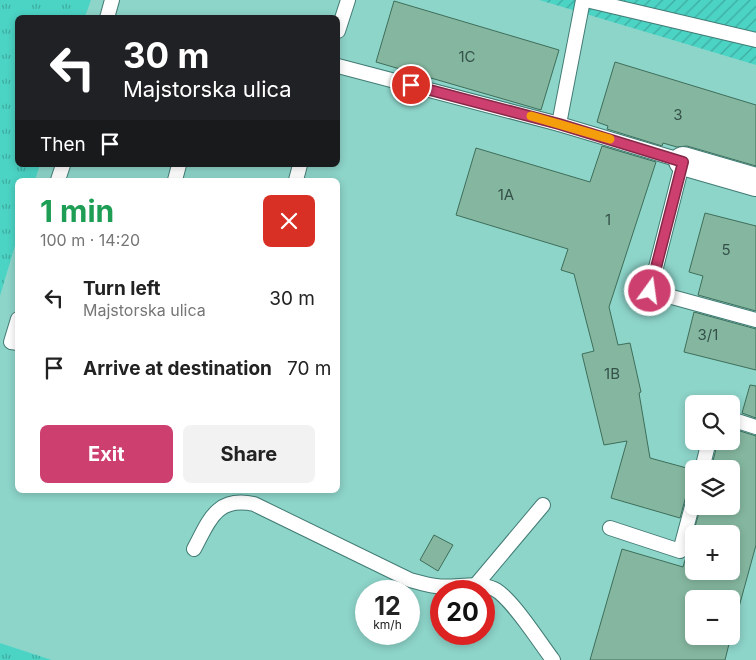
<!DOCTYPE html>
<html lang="en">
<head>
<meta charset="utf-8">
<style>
	body { margin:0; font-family:Inter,sans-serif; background:#f2f2f2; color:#222; height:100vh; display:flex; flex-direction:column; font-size:19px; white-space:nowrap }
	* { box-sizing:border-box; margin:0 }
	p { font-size:16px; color:#767676 }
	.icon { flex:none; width:28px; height:28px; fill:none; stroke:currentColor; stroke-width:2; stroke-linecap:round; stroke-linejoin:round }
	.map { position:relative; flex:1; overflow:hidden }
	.panel { position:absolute; left:15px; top:178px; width:325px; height:315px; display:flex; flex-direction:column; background:#fff; border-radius:8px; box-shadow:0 2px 8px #0003 }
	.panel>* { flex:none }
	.top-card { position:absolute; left:15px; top:15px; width:325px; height:152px; border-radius:8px; box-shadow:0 2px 8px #0003; background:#202124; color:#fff; overflow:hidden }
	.fabs { position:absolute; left:685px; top:395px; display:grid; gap:10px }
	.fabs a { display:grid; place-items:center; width:55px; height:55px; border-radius:8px; background:#fff; box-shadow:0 2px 8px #0003; font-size:25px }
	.speed { position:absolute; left:355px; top:580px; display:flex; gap:10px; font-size:25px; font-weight:700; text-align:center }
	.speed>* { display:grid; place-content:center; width:65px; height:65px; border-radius:50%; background:#fff; box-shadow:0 2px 8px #0003; line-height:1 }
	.speed small { font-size:12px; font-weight:400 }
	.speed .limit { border:8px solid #d22; background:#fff; color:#111 }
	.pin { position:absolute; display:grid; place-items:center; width:42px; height:42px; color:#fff; margin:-21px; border:2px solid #fff; border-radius:50%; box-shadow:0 1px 5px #0007 }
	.me { position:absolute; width:55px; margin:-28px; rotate:14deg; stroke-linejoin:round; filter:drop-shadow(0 0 4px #0008) }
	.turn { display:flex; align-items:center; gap:18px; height:105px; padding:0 25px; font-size:22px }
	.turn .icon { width:65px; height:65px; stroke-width:2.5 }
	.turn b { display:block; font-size:35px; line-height:42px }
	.then { display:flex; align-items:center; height:48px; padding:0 25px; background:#0003; gap:10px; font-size:19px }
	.round { display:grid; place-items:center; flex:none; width:52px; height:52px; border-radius:8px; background:#f2f2f2 }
	.summary { display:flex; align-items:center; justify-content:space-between; height:85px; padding:0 25px }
	h1 { font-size:30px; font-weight:700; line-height:38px; color:#1e9e55 }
	.button { display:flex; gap:10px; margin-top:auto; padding:10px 25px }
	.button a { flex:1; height:58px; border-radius:8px; background:#cd3f6e; color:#fff; font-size:20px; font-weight:700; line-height:58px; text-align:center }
	.button a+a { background:#f2f2f2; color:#222 }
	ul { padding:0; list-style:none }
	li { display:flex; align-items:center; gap:15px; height:70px; padding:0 25px }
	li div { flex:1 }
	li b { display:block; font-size:19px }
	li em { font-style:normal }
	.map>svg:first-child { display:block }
	.built { fill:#8dd4c9; fill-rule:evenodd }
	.grass { fill:url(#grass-tufts) }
	.garden { fill:url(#garden-furrows) }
	.building { fill:#85b7a0; stroke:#3e6e5a; fill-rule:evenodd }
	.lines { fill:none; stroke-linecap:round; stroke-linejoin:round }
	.lane-casing { stroke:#427c75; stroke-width:16 }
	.street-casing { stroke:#427c75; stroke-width:30 }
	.lane { stroke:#fff; stroke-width:14 }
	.street { stroke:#fff; stroke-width:28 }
	.route-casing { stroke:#852948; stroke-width:12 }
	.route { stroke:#cd3f6e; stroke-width:9 }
	.slow { stroke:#f59e0b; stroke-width:9 }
	.labels { text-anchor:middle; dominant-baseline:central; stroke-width:5; stroke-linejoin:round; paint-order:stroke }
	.number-label { font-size:15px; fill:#34524a }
</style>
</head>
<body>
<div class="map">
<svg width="756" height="660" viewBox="0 0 756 660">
	<defs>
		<pattern id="grass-tufts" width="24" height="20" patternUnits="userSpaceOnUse" patternTransform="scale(1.25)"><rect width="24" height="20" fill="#4bd3c4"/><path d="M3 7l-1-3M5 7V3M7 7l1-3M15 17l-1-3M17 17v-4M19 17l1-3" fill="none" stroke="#3eaca0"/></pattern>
		<pattern id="garden-furrows" width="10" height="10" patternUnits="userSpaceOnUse" patternTransform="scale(1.25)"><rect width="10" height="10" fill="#4bd3c4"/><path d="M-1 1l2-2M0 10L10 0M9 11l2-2" fill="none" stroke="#3eaca0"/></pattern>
	</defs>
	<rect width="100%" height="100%" fill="#a1ded5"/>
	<path class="built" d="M91 0H539L756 65V660H52L0 643V296L17 239 18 490H338V180H35L40 165H338V18L85 17ZM694 404H731V441H694ZM694 469H731V506H694ZM694 534H731V571H694ZM366 591H409V634H366ZM441 591H484V634H441ZM694 599H731V636H694Z"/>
	<g class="grass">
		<path d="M0 0H91L85 17 18 18V165H40L35 180H18L17 239 0 296Z"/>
		<path d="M0 643 52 660H0Z"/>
	</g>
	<path class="garden" d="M539 0H756V65Z"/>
	<g class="building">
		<path d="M394 1 559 50 541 110 376 62Z"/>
		<path d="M615 62 756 105V166L687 146 677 147 663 143 662 146 607 129 608 126 597 122Z"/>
		<path d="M602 146 656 162 609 307 618 345 630 343 641 392 639 393 650 458 694 470V490L688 493 686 496 680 518 611 498 627 441 604 445 582 354 594 351 574 274 561 270 568 249 456 215 476 148 590 182Z"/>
		<path d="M705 213 756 226V311L698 295 703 276 689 272Z"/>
		<path d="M694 312 756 329V370L684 352Z"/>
		<path d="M750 385 756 386V418L742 413Z"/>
		<path d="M737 430 756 436V545L731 636V599H694V636H731L725 660H590L622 549 683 567 701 506H731V469H711L718 441H731V437L735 438ZM694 534H731V571H694Z"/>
		<path d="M434 535 453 545 438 571 420 560Z"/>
	</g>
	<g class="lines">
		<defs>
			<g id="lane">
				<path d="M586 0 756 40"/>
				<path d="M107 18 112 0"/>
				<path d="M338 31 348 0"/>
				<path d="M338 66 559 124 683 161 650 291 756 320"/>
				<path d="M559 124 583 0"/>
				<path d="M58 180 63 165"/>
				<path d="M175 180 179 165"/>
				<path d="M296 180 300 165"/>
				<path d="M18 319 11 342 18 343"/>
				<path d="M731 419 756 427"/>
				<path d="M702 469 709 441"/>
				<path d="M610 528 680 551 694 499"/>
				<path d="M194 549C209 521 216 496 254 504L410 580C418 582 427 585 436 586 454 589 477 581 494 589 511 597 540 643 553 660"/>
				<path d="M475 586 543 505"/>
			</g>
			<path id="street" d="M683 161 756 182"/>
		</defs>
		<use href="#lane" class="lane-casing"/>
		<use href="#street" class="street-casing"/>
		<use href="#lane" class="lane"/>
		<use href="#street" class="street"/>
	</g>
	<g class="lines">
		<defs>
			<path id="route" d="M411 85 559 124 683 162 650 291"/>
		</defs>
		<use href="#route" class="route-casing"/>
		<use href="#route" class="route"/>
		<path class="slow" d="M531 116 610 139"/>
	</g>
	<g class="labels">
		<g class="number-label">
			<text x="467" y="56">1C</text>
			<text x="678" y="114">3</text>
			<text x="506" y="194">1A</text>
			<text x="608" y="219">1</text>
			<text x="726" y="249">5</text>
			<text x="708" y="334">3/1</text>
			<text x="612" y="373">1B</text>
		</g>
	</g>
</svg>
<div class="fabs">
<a><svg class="icon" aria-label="search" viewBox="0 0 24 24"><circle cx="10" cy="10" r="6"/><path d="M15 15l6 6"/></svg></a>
<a><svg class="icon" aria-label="layers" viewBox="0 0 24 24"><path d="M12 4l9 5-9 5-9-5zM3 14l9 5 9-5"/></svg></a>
<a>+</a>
<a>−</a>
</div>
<div class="speed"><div>12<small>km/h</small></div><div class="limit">20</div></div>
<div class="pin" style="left:411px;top:85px;background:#d93025"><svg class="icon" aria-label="arrive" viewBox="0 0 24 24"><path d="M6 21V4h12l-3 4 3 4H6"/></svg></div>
<svg class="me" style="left:650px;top:291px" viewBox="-20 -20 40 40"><circle r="17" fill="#cd3f6e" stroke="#fff" stroke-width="3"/><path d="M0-11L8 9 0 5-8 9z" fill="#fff"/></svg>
<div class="top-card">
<div class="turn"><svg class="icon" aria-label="left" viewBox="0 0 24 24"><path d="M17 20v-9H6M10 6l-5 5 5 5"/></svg><div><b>30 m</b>Majstorska ulica</div></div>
<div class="then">Then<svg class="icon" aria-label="arrive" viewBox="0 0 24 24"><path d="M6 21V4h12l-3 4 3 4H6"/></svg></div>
</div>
<section class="panel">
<div class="summary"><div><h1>1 min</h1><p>100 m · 14:20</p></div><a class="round" style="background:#d93025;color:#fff"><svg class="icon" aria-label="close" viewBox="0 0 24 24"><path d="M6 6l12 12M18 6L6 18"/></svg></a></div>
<ul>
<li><svg class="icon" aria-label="left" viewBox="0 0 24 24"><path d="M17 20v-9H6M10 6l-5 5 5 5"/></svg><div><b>Turn left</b><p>Majstorska ulica</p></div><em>30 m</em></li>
<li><svg class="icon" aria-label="arrive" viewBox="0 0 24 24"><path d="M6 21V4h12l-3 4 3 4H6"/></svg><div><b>Arrive at destination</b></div><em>70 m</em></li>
</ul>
<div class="button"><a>Exit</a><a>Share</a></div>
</section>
</div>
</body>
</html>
